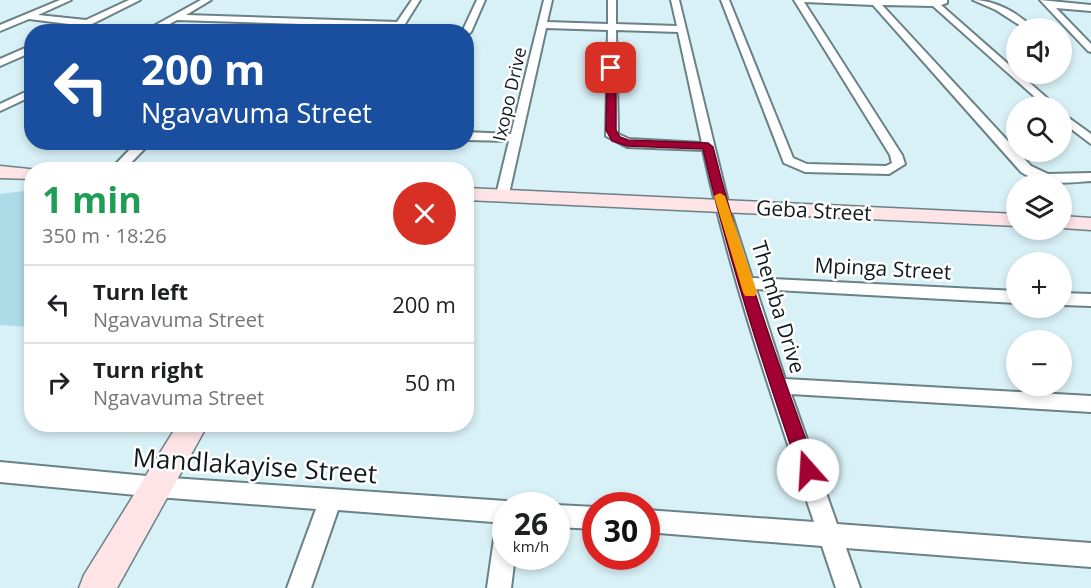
<!DOCTYPE html>
<html lang="en">
<head>
<meta charset="utf-8">
<style>
	body { margin:0; font-family:"Open Sans",sans-serif; background:#f6f6f6; color:#202124; height:100vh; display:flex; flex-direction:column; font-size:22px; white-space:nowrap }
	* { box-sizing:border-box; margin:0 }
	p { font-size:20px; color:#757577 }
	.icon { flex:none; width:33px; height:33px; fill:none; stroke:currentColor; stroke-width:2; stroke-linecap:round; stroke-linejoin:round }
	.map { position:relative; flex:1; overflow:hidden }
	.side { position:absolute; left:24px; top:162px; width:450px; height:270px; display:flex; flex-direction:column; background:#fff; border-radius:24px; box-shadow:0 3px 9px #0003 }
	.side>* { flex:none }
	.banner { position:absolute; left:24px; top:24px; width:450px; height:126px; border-radius:24px; box-shadow:0 3px 9px #0003; background:#1a4fa0; color:#fff; overflow:hidden }
	.tools { position:absolute; left:1006px; top:18px; display:grid; gap:12px }
	.tools a { display:grid; place-items:center; width:66px; height:66px; border-radius:50%; background:#fff; box-shadow:0 3px 9px #0003; font-size:30px }
	.speed { position:absolute; left:492px; top:492px; display:flex; gap:12px; font-size:30px; font-weight:700; text-align:center }
	.speed>* { display:grid; place-content:center; width:78px; height:78px; border-radius:50%; background:#fff; box-shadow:0 3px 9px #0003; line-height:1 }
	.speed small { font-size:15px; font-weight:400 }
	.speed .limit { border:9px solid #d22; background:#fff; color:#111 }
	.pin { position:absolute; display:grid; place-items:center; width:51px; height:51px; color:#fff; margin:-26px; border-radius:12px; box-shadow:0 3px 9px #0006 }
	.me { position:absolute; width:66px; margin:-33px; rotate:341deg; stroke-linejoin:round; filter:drop-shadow(0 0 4px #0008) }
	.turn { display:flex; align-items:center; gap:21px; height:126px; padding:0 18px; font-size:27px }
	.turn .icon { width:78px; height:78px; stroke-width:2.5 }
	.turn b { display:block; font-size:42px; line-height:51px }
	.round { display:grid; place-items:center; flex:none; width:63px; height:63px; border-radius:32px; background:#f6f6f6 }
	.overview { display:flex; align-items:center; justify-content:space-between; height:102px; padding:0 18px }
	h1 { font-size:36px; font-weight:700; line-height:45px; color:#1e9e55 }
	ul { padding:0; list-style:none }
	li { display:flex; align-items:center; gap:18px; height:78px; padding:0 18px; border-top:2px solid #e0e0e0 }
	li div { flex:1 }
	li b { display:block; font-size:22px }
	li em { font-style:normal }
	.map>svg:first-child { display:block }
	.green { fill:#addce8 }
	.lines { fill:none; stroke-linecap:round; stroke-linejoin:round }
	.street-casing { stroke:#6a8186; stroke-width:4 }
	.secondary-casing { stroke:#6a8186; stroke-width:3 }
	.street { fill:#fff; fill-rule:evenodd }
	.secondary { fill:#fee4e6; fill-rule:evenodd }
	.route { fill:#a10133; stroke:#690121; stroke-width:1.5 }
	.slow { fill:#f59e0b }
	.labels { text-anchor:middle; dominant-baseline:central; stroke-width:5; stroke-linejoin:round; paint-order:stroke }
	.far-street-label { font-size:18px; fill:#10191b; stroke:#fff }
	.street-label { font-size:21px; fill:#10191b; stroke:#fff }
	.near-street-label { font-size:26px; fill:#10191b; stroke:#fff }
</style>
</head>
<body>
<div class="map">
<svg width="1091" height="588" viewBox="0 0 1091 588">
	<rect width="100%" height="100%" fill="#d8f1f7"/>
	<path class="green" d="M31 190V327L0 325V194Z"/>
	<g class="lines">
		<defs>
			<g id="street">
				<path d="M60 0H71L38 15 86 20 129 0H140L76 32H64L77 25 29 19 0 31V25Z"/>
				<path d="M201 0H211L186 15 397 22 412 0H420L400 32H391L394 27 177 20 155 32H143Z"/>
				<path d="M477 0H485L471 32 466 35V32H462Z"/>
				<path d="M544 0H552L547 22 608 24V0H616V24L677 26 671 0H679L729 206 752 278 1017 291V303L756 289 785 379 1091 396V412L791 394 837 524 1091 543V567L846 548 860 588H836L822 546 646 532V510L814 522C773 400 730 277 703 150L627 147 606 136 608 30 546 28 508 198 503 199 496 195 509 141 466 140V132L511 134ZM616 30 678 32 702 143 629 139 618 134Z"/>
				<path d="M721 0H729L793 158 807 164 886 166 892 163 890 155 794 0H947V3L941 5 1056 106H1045L933 6 882 5 1031 166 1048 174 1091 173V181C1067 183 1043 186 1021 172L873 5 804 2 902 155 905 164 889 174 805 172 784 163Z"/>
				<path d="M973 0C995 0 1018 13 1033 28H1024L996 10Z"/>
				<path d="M1040 0 1091 5V11L1056 8 1091 44V52L1088 51Z"/>
				<path d="M32 45V52L0 66V59Z"/>
				<path d="M32 89V96L0 111V104Z"/>
				<path d="M1062 113 1091 134V144L1062 122Z"/>
				<path d="M137 142H151L124 170H110Z"/>
				<path d="M1062 293 1091 294V306L1062 305Z"/>
				<path d="M0 462 157 477 506 501 515 506H506V523L338 510 311 588H287L316 509 157 497 0 482Z"/>
				<path d="M556 505 596 507V529L556 527Z"/>
				<path d="M506 528V556H515L511 588H487L494 539 498 531Z"/>
			</g>
			<g id="secondary">
				<path d="M0 166 39 170H32V179L0 178Z"/>
				<path d="M466 188 1017 214V226L466 200Z"/>
				<path d="M1062 216 1091 218V230L1062 228Z"/>
				<path d="M178 424H208L117 588H79L84 575Z"/>
			</g>
		</defs>
		<use href="#street" class="street-casing"/>
		<use href="#secondary" class="secondary-casing"/>
		<use href="#street" class="street"/>
		<use href="#secondary" class="secondary"/>
	</g>
	<path class="route" d="M611 65 616 68V130L620 137 628 140 708 143 713 147C740 256 778 364 817 470L814 476 808 478 801 476 799 470C763 365 728 258 703 149L627 146 612 141 606 130 607 68Z"/>
	<path class="slow" d="M720 193 725 196 757 292 755 296H745L743 292 714 196Z"/>
	<g class="labels">
		<g class="far-street-label">
			<text transform="translate(509 94) rotate(-77)">Ixopo Drive</text>
		</g>
		<g class="street-label">
			<text transform="translate(814 210) rotate(3)">Geba Street</text>
			<text transform="translate(883 268) rotate(3)">Mpinga Street</text>
			<text transform="translate(779 307) rotate(73)">Themba Drive</text>
		</g>
		<g class="near-street-label">
			<text transform="translate(255 465) rotate(4)">Mandlakayise Street</text>
		</g>
	</g>
</svg>
<div class="tools">
<a><svg class="icon" aria-label="sound" viewBox="0 0 24 24"><path d="M4 9h4l5-4v14l-5-4H4zM17 9q2 3 0 6"/></svg></a>
<a><svg class="icon" aria-label="search" viewBox="0 0 24 24"><circle cx="10" cy="10" r="6"/><path d="M15 15l6 6"/></svg></a>
<a><svg class="icon" aria-label="layers" viewBox="0 0 24 24"><path d="M12 4l9 5-9 5-9-5zM3 14l9 5 9-5"/></svg></a>
<a>+</a>
<a>−</a>
</div>
<div class="speed"><div>26<small>km/h</small></div><div class="limit">30</div></div>
<div class="pin" style="left:611px;top:68px;background:#d93025"><svg class="icon" aria-label="arrive" viewBox="0 0 24 24"><path d="M6 21V4h12l-3 4 3 4H6"/></svg></div>
<svg class="me" style="left:808px;top:470px" viewBox="-20 -20 40 40"><circle r="19" fill="#fff"/><path d="M0-13L10 11 0 6-10 11z" fill="#a10133"/></svg>
<div class="banner">
<div class="turn"><svg class="icon" aria-label="left" viewBox="0 0 24 24"><path d="M17 20v-9H6M10 6l-5 5 5 5"/></svg><div><b>200 m</b>Ngavavuma Street</div></div>
</div>
<section class="side">
<div class="overview"><div><h1>1 min</h1><p>350 m · 18:26</p></div><a class="round" style="background:#d93025;color:#fff"><svg class="icon" aria-label="close" viewBox="0 0 24 24"><path d="M6 6l12 12M18 6L6 18"/></svg></a></div>
<ul>
<li><svg class="icon" aria-label="left" viewBox="0 0 24 24"><path d="M17 20v-9H6M10 6l-5 5 5 5"/></svg><div><b>Turn left</b><p>Ngavavuma Street</p></div><em>200 m</em></li>
<li><svg class="icon" aria-label="right" viewBox="0 0 24 24"><path d="M7 20v-9h11M14 6l5 5-5 5"/></svg><div><b>Turn right</b><p>Ngavavuma Street</p></div><em>50 m</em></li>
</ul>
</section>
</div>
</body>
</html>
